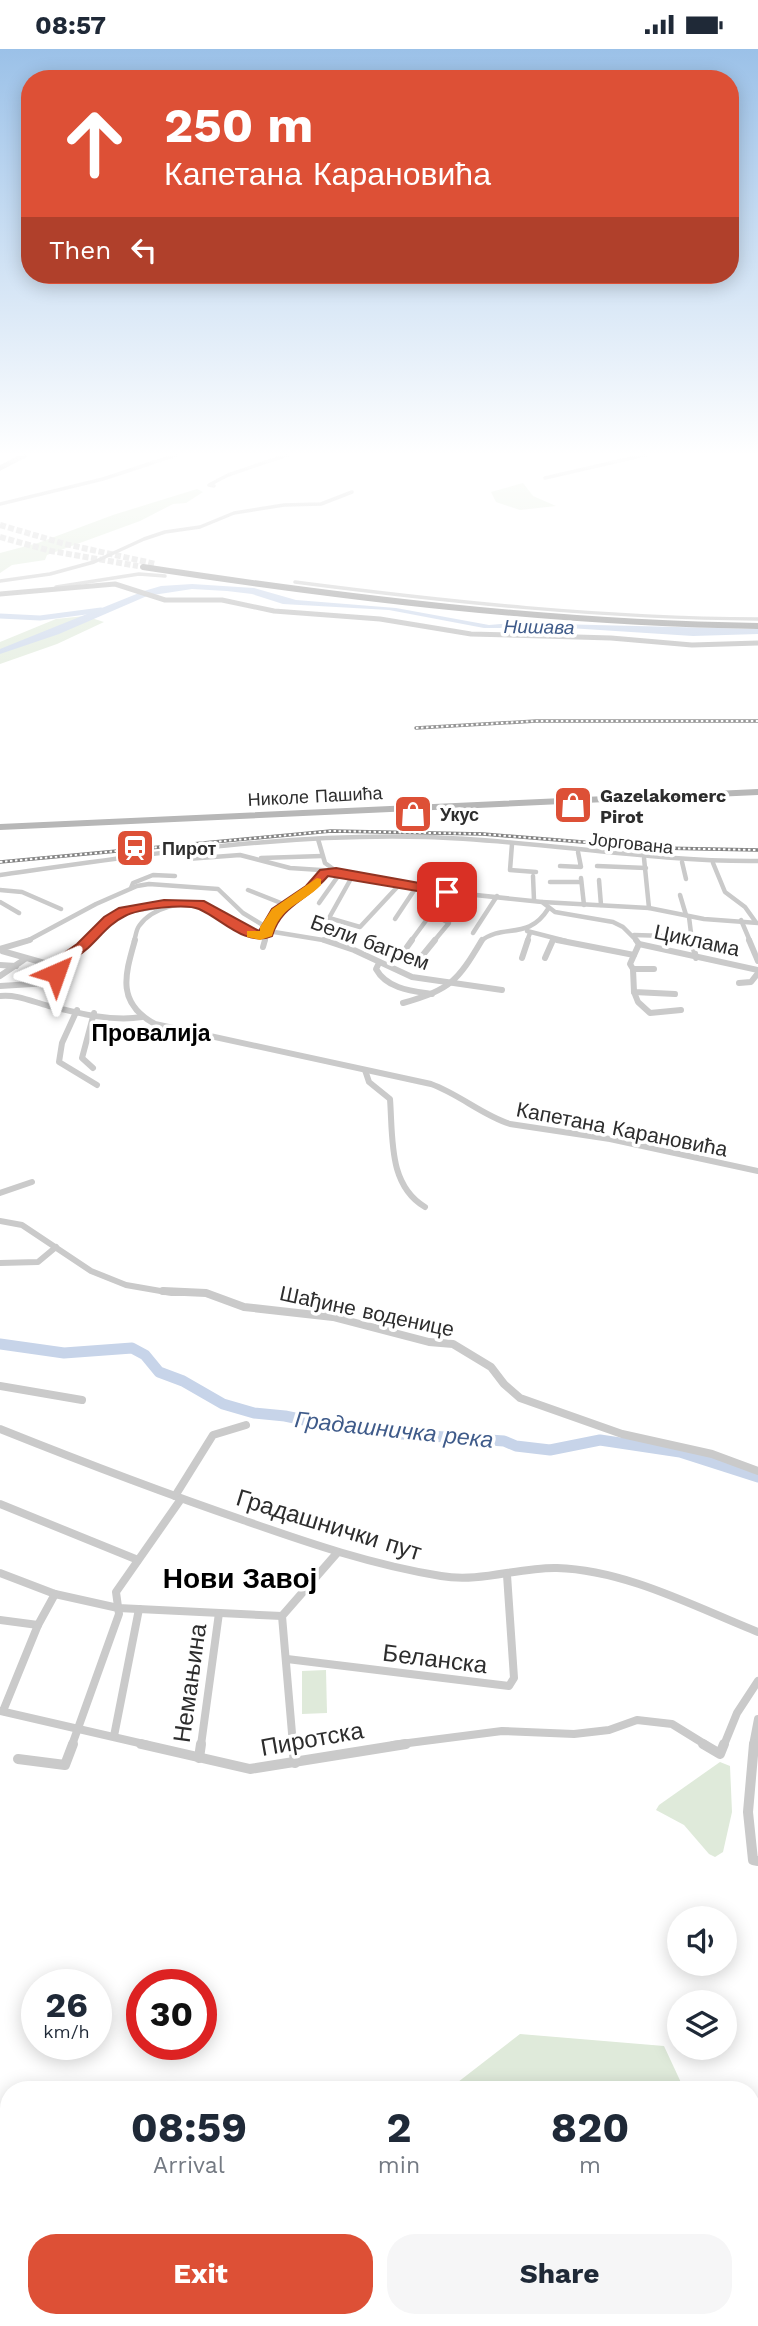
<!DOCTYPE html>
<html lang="en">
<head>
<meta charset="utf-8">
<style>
	body { margin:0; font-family:"Work Sans",sans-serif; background:#f6f6f7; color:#1f2937; height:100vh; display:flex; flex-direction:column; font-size:26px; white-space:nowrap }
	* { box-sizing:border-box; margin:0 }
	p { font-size:23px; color:#747a83 }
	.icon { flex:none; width:38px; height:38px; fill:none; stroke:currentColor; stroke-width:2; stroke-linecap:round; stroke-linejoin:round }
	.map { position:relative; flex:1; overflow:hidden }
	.sheet { position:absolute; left:0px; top:2032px; width:760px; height:247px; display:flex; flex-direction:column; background:#fff; border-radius:28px 28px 0 0; box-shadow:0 4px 18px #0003 }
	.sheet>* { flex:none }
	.hud { position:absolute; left:21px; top:21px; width:718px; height:214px; border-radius:28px; box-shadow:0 4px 18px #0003; background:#dd5036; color:#fff; overflow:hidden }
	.fabs { position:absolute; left:667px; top:1857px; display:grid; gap:14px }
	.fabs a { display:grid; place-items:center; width:70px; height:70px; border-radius:50%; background:#fff; box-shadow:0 4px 18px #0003; font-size:35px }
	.speed { position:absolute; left:21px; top:1920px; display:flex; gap:14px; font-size:35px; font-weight:700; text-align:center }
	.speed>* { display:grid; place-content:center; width:91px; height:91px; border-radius:50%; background:#fff; box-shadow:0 4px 18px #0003; line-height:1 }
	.speed small { font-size:18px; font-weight:400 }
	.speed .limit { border:10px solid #d22; background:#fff; color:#111 }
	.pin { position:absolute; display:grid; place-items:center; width:60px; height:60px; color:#fff; margin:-30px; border-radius:14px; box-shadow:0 4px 10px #0006 }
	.me { position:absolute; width:77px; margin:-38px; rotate:43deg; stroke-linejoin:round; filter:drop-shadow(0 0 5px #0008) }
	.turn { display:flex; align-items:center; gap:24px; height:147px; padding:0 28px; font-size:32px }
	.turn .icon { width:91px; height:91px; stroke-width:2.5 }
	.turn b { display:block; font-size:49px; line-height:60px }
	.then { display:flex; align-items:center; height:66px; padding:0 28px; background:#0003; gap:14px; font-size:26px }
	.eta { display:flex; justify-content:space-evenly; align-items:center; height:119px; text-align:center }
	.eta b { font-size:42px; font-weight:700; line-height:49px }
	.primary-button { display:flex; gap:14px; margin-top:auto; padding:14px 28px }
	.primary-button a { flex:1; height:80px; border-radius:28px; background:#dd5036; color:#fff; font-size:28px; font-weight:700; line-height:80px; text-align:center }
	.primary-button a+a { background:#f6f6f7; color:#1f2937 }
	.status { display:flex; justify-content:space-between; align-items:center; height:49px; padding:0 35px; background:#fff; direction:ltr }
	.status svg { height:19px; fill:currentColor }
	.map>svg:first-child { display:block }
	.green { fill:#dfeada }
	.water { fill:#c7d4e9 }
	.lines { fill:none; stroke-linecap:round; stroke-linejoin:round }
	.river-far1 { stroke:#c7d4e9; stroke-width:5 }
	.river { stroke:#c7d4e9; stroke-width:11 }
	.highway-tunnel { stroke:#d5d5d5; stroke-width:6; stroke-dasharray:6 2.5; stroke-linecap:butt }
	.street-far4 { stroke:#cacaca; stroke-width:3.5 }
	.street-far3 { stroke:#cacaca; stroke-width:4.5 }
	.street-far2 { stroke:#cacaca; stroke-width:6 }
	.street-far1 { stroke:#cacaca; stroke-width:8 }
	.street { stroke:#cacaca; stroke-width:10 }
	.secondary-far1 { stroke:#b7b7b7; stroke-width:5 }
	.secondary { stroke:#b7b7b7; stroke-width:6 }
	.primary { stroke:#a5a5a5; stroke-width:5 }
	.highway { stroke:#949494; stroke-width:6 }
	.rail-casing { stroke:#828282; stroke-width:3.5 }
	.rail { stroke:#fff; stroke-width:2; stroke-dasharray:2.5; stroke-linecap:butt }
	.route { fill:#dd5036; stroke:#903423; stroke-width:2 }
	.slow { fill:#f59e0b }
	.labels { text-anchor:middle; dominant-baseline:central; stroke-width:7; stroke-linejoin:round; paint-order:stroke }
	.far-poi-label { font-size:18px; font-weight:bold; fill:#2d2d2d; stroke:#fff; text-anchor:start }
	.far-street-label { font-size:18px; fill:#2d2d2d; stroke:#fff }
	.far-water-label { font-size:19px; font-style:italic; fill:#3f5b8a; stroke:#fff }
	.street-label { font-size:21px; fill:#2d2d2d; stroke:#fff }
	.neighbourhood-label { font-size:23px; font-weight:bold; fill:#000; stroke:#fff }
	.water-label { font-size:23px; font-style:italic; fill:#3f5b8a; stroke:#fff }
	.near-street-label { font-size:24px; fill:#2d2d2d; stroke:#fff }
	.near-quarter-label { font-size:28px; font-weight:bold; fill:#000; stroke:#fff }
</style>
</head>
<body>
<div class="status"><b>08:57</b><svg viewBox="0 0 49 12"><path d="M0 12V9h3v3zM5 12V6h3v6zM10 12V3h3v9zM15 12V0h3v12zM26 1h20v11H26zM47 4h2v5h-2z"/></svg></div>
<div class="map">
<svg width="758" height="2277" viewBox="0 0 758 2277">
	<rect width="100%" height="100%" fill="#fff"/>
	<g class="green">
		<path d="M523 434 533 447 556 457 520 461 496 453 491 443Z"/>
		<path d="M197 440 203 443 186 454 173 455 140 472 47 506 45 511 12 516 0 524V504L38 494 113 466Z"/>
		<path d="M85 567 104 573 57 595 0 615V593L56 570Z"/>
		<path d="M326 1621 327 1664 302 1665V1622Z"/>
		<path d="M720 1713 730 1717 732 1763 723 1803 715 1808 709 1805 684 1776 656 1761 659 1756Z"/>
		<path d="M520 1985 664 1997 684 2040H449Z"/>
		<path d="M751 2163 758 2167V2277H338V2270H751Z"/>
	</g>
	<g class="water">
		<path d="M192 535 254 539 296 551 396 559 489 576 514 574 758 580V585L693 587 569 579H484L389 561 283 555 252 545 227 542 192 540 153 546 144 542 161 537Z"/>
		<path d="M139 544 147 547 59 585 0 605V600Z"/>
	</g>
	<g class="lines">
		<path class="river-far1" d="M0 567 40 569 101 561"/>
		<path class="river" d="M0 1295 64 1304 132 1299 145 1306 159 1323 183 1332 223 1355 254 1364 285 1367 357 1382 504 1392 516 1397 550 1401 600 1391 680 1403 758 1428"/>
		<g class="highway-tunnel">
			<path d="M0 476 65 495 156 515"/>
			<path d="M0 488 51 502 138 517"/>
		</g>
		<g class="street-far4">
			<path d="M545 429 649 405"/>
			<path d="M214 437 209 436 228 426 290 405"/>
			<path d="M0 455 103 430 179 405"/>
			<path d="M0 532 50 525 94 513 144 490 165 483 200 478 234 464 284 456 321 455 352 443"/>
			<path d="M295 533C449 553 603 569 758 570"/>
			<path d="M56 538 139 525 165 527"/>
		</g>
		<g class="street-far3">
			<path d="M318 790 325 814 336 822 447 843 542 853 555 863 613 873 623 878 637 892"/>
			<path d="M512 795 510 821 536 823"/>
			<path d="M261 809 322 807"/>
			<path d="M644 809 649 859"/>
			<path d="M187 810 240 806 290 819 336 822"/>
			<path d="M682 813 686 830"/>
			<path d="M713 814 725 843 745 858 755 872"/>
			<path d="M560 817 581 818 578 803"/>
			<path d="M597 817 646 819"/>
			<path d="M0 826C141 806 283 784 426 788 537 791 647 813 758 812"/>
			<path d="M353 826 329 869 360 878 401 834"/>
			<path d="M533 827 534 851"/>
			<path d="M581 829 584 856"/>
			<path d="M599 831 601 856"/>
			<path d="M550 833H581"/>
			<path d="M131 839 133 834 153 826 175 827"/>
			<path d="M0 841 22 843 61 860"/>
			<path d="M248 841 286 856"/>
			<path d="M680 846 686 866"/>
			<path d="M0 853 19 864"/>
			<path d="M542 853 649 859 704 870 758 874"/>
			<path d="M319 854 341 823"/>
			<path d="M430 864 449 874 434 892"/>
			<path d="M689 868 692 892"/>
			<path d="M395 870 417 837"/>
			<path d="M741 871 750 892"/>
			<path d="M266 878C281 855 307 844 325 823"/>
			<path d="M268 882 329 892"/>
			<path d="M527 882 566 892"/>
			<path d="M473 884 497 847"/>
			<path d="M634 886 667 887"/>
			<path d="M27 892 96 855 137 837 149 835 218 840 243 864 266 878 267 884 260 887 253 885C238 876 222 863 205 857 185 850 151 859 139 877 136 881 136 887 134 892"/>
			<path d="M88 892 118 864 171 856"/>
			<path d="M265 892 267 884"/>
			<path d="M411 892 447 843"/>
			<path d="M481 892C503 874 528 892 548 860"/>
			<path d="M527 892 530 884"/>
			<path d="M552 892 553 890"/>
		</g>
		<g class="street-far2">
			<path d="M135 891C125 926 116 954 155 975L431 1035C459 1045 482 1066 510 1075L610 1090 758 1122"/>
			<path d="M324 891 354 901 412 928 502 941"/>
			<path d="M557 891 634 906"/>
			<path d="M636 891 639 895 758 921"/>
			<path d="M692 891 696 909"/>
			<path d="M749 891 758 912"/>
			<path d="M639 895 630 915 633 920 634 943 675 945"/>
			<path d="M263 898 265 891"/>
			<path d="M407 898 412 891"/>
			<path d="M0 900 30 891"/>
			<path d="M2 902 55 917 90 891"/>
			<path d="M422 907 435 891"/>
			<path d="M522 909 528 891"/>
			<path d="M545 909 553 891"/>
			<path d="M379 914 376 920C387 940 412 942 432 945"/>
			<path d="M0 916 16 917"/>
			<path d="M633 920H654"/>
			<path d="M0 927 25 910"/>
			<path d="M739 934 751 933 758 924"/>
			<path d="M0 937 49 934 55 928V917"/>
			<path d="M634 943 638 953 650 964 681 961"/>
			<path d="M0 947C17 945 33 953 49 957 77 964 112 973 142 968"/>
			<path d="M403 954C451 940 457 933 482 891"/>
			<path d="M77 961 62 994 59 1013 97 1036"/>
			<path d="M93 1019 82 1009 94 964"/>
			<path d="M365 1021 369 1033 390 1050C393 1089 388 1136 425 1158"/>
			<path d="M0 1144 32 1133"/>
			<path d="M0 1172 22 1176 91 1222 126 1236 172 1244H207"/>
			<path d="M0 1214 38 1213 56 1198"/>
		</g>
		<g class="street-far1">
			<path d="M163 1242 206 1244 244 1258 333 1268 429 1293 453 1295 491 1318 504 1335 520 1349 622 1385 712 1405 758 1422"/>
			<path d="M0 1337 82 1351"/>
			<path d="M0 1380C80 1412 161 1443 243 1471 308 1494 373 1516 441 1527 480 1534 519 1518 557 1519 626 1521 695 1558 758 1583"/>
			<path d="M175 1447 213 1386 246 1376"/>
			<path d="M0 1455 138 1511"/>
			<path d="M0 1524 55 1545 118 1559 282 1567"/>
			<path d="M0 1571 38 1576"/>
			<path d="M287 1610 509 1637 514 1629 507 1526"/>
			<path d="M0 1662 148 1696"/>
			<path d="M3 1662 38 1576 55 1545"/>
			<path d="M114 1687 139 1560"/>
			<path d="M72 1696 119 1565 116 1543 181 1450"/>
			<path d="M201 1696 219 1564"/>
			<path d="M293 1696 282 1567 337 1504"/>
			<path d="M393 1696 502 1682 574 1685 609 1681 637 1671 672 1675 706 1696"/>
			<path d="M724 1696 737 1664 758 1632"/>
			<path d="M753 1696 758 1670"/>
		</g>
		<g class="street">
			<path d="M141 1695 250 1720 406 1695"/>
			<path d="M293 1695 295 1714"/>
			<path d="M703 1695 720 1705 724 1695"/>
			<path d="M754 1695 748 1763 753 1811 758 1812"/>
			<path d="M199 1709 201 1695"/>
			<path d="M18 1710 65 1716 73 1695"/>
		</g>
		<path class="secondary-far1" d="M0 545 115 535 165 551H222L274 562 380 570 471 585 611 589 692 596 758 594"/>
		<path class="secondary" d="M0 778 758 743"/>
		<path class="primary" d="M0 419 27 405"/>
		<path class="highway" d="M143 518C347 549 551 574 758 577"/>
		<defs>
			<g id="rail">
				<path d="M416 679 536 672H758"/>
				<path d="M0 813 331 782 483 785 658 799 758 801"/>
			</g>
		</defs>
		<use href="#rail" class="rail-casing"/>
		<use href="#rail" class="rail"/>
	</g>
	<linearGradient id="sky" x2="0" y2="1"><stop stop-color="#9bc1e8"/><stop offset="0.56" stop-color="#fff"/><stop offset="1" stop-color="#fff" stop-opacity="0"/></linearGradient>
	<rect width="758" height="724" fill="url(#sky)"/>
	<path class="route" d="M336 819 447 839 453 843 447 847 328 827C307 852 281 856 272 887 245 898 222 870 199 860 185 854 138 860 125 867 110 874 100 888 88 899 80 906 71 912 62 918L61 927 56 928 49 924 50 914 77 895 104 868 119 859 164 851 204 852 259 882 272 860 306 837 320 821Z"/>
	<path class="slow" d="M317 829 321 830V836C300 857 281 856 272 887L260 891 247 888V882H260V878L272 860Z"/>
	<defs>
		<symbol id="shop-square" viewBox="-11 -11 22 22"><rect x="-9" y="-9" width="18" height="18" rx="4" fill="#dd5036" stroke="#fff"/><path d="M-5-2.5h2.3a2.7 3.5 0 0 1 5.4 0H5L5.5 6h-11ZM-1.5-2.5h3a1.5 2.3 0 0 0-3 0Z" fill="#fff"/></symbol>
		<symbol id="station-square" viewBox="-11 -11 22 22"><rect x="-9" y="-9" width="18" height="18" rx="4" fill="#dd5036" stroke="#fff"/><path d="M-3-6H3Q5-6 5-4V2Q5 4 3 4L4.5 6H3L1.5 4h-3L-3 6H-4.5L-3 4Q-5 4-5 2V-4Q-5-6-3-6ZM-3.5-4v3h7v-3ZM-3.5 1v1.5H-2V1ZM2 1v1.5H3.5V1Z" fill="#fff"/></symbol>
	</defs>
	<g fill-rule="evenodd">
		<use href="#shop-square" x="551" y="734" width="44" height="44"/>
		<use href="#shop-square" x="391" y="743" width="44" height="44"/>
		<use href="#station-square" x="113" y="777" width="44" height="44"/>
	</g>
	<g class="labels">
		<g class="far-poi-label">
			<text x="600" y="746">Gazelakomerc<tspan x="600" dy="21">Pirot</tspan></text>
			<text x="440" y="765">Укус</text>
			<text x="162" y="799">Пирот</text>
		</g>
		<g class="far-street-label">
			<text transform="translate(315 747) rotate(-3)">Николе Пашића</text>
			<text transform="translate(631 794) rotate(6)">Јоргована</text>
		</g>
		<g class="far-water-label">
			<text transform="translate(539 578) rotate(1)">Нишава</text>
		</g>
		<g class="street-label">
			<text transform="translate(697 891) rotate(12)">Циклама</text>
			<text transform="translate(370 893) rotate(20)">Бели багрем</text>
			<text transform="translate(622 1080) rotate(11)">Капетана Карановића</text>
			<text transform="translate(367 1262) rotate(12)">Шађине воденице</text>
		</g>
		<g class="neighbourhood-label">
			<text x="151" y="984">Провалија</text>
		</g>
		<g class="water-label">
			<text transform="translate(394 1381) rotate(6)">Градашничка река</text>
		</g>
		<g class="near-street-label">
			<text transform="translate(329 1476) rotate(17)">Градашнички пут</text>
			<text transform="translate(435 1610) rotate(7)">Беланска</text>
			<text transform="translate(190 1634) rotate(-82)">Немањина</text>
			<text transform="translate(312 1690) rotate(-10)">Пиротска</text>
		</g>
		<g class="near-quarter-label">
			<text x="240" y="1529">Нови Завој</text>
		</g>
	</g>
</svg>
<div class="fabs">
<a><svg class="icon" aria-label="sound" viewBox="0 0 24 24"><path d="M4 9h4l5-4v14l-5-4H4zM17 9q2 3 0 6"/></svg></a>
<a><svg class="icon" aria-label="layers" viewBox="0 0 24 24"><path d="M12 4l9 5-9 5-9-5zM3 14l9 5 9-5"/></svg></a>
</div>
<div class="speed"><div>26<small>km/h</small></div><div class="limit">30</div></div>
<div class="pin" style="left:447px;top:843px;background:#d93025"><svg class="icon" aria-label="arrive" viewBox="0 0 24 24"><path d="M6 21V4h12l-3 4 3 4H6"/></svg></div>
<svg class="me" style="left:56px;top:924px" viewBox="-20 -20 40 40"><path d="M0-17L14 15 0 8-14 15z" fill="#dd5036" stroke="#fff" stroke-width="4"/></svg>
<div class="hud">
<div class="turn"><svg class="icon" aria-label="ahead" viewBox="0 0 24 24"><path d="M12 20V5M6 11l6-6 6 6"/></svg><div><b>250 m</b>Капетана Карановића</div></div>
<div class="then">Then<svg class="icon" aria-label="left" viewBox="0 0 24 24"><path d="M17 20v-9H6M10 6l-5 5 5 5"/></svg></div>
</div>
<section class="sheet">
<div class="eta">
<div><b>08:59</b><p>Arrival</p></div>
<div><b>2</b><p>min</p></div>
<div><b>820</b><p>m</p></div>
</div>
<div class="primary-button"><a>Exit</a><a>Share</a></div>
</section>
</div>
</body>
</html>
